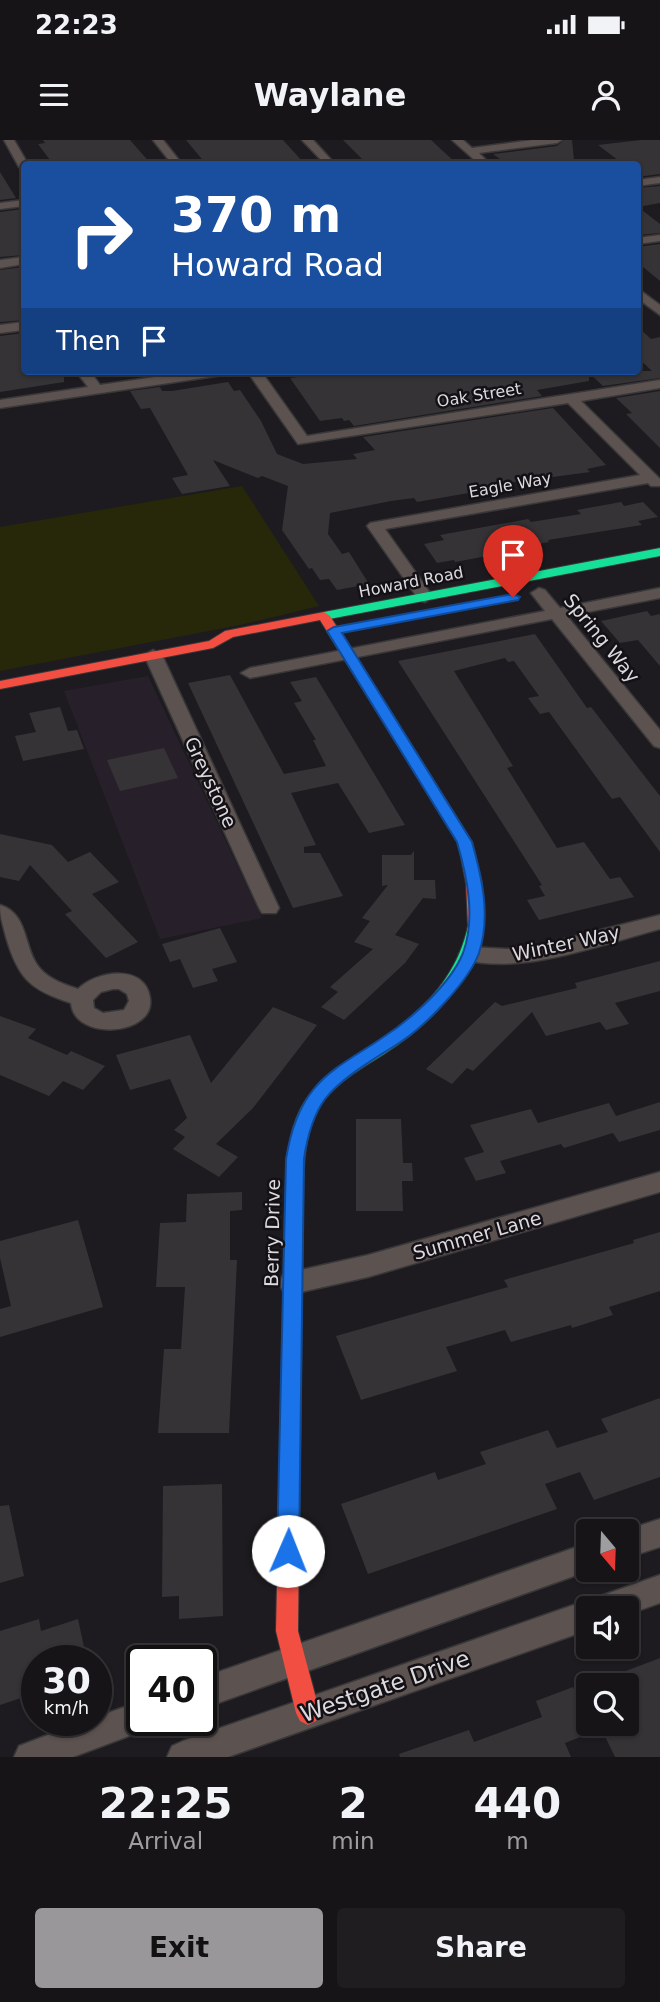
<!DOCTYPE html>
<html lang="en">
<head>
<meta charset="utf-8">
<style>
	body { margin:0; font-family:"DejaVu Sans",sans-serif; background:#1f1d20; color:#f1f3f6; height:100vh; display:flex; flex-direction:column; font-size:26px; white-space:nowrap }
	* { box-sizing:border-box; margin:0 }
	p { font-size:23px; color:#9e9ea1 }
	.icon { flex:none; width:38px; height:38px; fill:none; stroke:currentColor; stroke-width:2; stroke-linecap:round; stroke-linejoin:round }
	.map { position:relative; height:1617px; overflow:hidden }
	.panel { display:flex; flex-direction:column; background:#161417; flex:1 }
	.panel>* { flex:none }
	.top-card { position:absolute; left:21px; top:21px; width:620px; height:214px; border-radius:7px; box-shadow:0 2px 5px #0004,0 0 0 2px #353336; background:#1a4fa0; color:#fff; overflow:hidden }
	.needle { width:46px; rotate:161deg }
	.controls { position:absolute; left:576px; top:1379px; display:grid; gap:14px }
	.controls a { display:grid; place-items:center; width:63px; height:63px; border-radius:7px; background:#161417; box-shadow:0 2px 5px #0004,0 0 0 2px #353336; font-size:35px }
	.speed { position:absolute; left:21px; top:1505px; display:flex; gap:14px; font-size:35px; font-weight:700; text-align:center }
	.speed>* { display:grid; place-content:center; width:91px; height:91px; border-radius:50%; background:#161417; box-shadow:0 2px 5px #0004,0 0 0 2px #353336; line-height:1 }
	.speed small { font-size:18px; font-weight:400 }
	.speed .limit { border:4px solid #111; border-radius:10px; background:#fff; color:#111 }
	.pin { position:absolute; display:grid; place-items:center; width:60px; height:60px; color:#fff; margin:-72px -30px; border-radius:50% 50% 50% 0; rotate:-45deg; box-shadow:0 0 7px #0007 }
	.pin .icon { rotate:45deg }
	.me { position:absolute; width:77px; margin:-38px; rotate:1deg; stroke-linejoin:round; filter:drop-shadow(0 0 5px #0008) }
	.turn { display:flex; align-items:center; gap:24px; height:147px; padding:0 35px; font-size:32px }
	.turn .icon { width:91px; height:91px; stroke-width:2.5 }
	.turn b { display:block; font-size:49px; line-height:60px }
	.then { display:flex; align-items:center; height:66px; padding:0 35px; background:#0003; gap:14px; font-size:26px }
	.eta { display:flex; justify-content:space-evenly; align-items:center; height:119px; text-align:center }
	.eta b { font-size:42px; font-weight:600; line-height:49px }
	.action { display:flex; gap:14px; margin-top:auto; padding:14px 35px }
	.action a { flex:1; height:80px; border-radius:7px; background:#9a979b; color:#111; font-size:28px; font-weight:600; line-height:80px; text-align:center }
	.action a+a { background:#1f1d20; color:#f1f3f6 }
	.status { display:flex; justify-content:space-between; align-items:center; height:49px; padding:0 35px; background:#161417; direction:ltr }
	.status svg { height:19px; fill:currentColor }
	header { display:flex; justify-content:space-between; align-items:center; height:91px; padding:0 35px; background:#161417; font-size:32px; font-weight:600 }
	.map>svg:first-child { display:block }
	.built { fill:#27202a }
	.green { fill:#272809 }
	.building { fill:#353336 }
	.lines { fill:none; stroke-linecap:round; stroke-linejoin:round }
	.street-casing { stroke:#383739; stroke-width:3 }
	.fast-casing { stroke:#383739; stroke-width:2 }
	.jam-casing { stroke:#383739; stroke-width:2 }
	.street { fill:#5c524f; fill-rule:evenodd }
	.fast { fill:#16e098; fill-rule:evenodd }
	.jam { fill:#f24e42; fill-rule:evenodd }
	.route { fill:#1a73e8; stroke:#114b97; stroke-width:2 }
	.labels { text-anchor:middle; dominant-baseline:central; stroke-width:5; stroke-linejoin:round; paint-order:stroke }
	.far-street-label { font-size:16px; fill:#dddade; stroke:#141116 }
	.street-label { font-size:19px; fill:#dddade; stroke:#141116 }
	.near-street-label { font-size:23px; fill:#dddade; stroke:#141116 }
</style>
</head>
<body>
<div class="status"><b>22:23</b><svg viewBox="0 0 49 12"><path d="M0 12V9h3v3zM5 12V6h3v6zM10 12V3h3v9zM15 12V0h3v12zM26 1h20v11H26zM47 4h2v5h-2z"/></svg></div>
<header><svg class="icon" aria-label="menu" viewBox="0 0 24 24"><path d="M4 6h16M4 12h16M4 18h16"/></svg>Waylane<svg class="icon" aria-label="person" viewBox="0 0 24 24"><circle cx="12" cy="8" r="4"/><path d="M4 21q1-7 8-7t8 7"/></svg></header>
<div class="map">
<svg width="660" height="1617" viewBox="0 0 660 1617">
	<rect width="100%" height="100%" fill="#1d1b1f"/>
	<path class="built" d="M148 536 262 778 160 799 64 551Z"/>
	<path class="green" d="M242 346 319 466 240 485 0 531V387Z"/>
	<g class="building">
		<path d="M43 0H130L151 24H53L38 4 45 3Z"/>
		<path d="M186 0H283L303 22 206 24Z"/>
		<path d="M343 0H431L457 24H423L418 20 395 24H367Z"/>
		<path d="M564 0H572L574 20 507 24 493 14 557 6Z"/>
		<path d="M641 0H660V34L637 37V24H623L598 5Z"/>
		<path d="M0 32 16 58 0 60Z"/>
		<path d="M660 46V63L638 67 660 84V93L637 95V48Z"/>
		<path d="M23 69 24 115 0 117V72Z"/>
		<path d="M660 104V141L637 122V107Z"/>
		<path d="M24 127V180L0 182V130Z"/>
		<path d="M637 186 651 199 660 197V238L603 246 589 233V241L537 250 542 256 354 286 349 280 344 281 342 278 320 281 290 238 310 235 307 231H652L637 217Z"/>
		<path d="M24 193V231H64V242L0 252V196Z"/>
		<path d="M228 242 234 251 240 250 261 281 277 314 303 324 357 319 353 314 375 310 363 297 553 268 606 325 587 329 590 332 501 344 503 347 417 362 414 358 391 361 330 373 328 394 342 414 349 412 369 444 337 450 329 439 320 440 312 428 309 429 282 390 288 346 262 336 258 338 213 320 230 346 182 354 172 338 188 335 150 268 141 269 130 251 160 247 162 251H172Z"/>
		<path d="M660 251V308L626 274 632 273 616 258Z"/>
		<path d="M621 362 624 366 643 362 658 377 638 381 642 385 548 400 549 402 507 410 509 412 455 422 454 420 437 423 424 404 444 400 440 395 528 379 531 382 581 374 577 370Z"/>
		<path d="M647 471 651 476 660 474V526L638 500 620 503 601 481Z"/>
		<path d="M535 494 587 568 591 567 660 656V712L620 657 612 659 549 572 540 574 528 558 539 556 514 521 508 522 505 518 454 531 513 626 507 628 557 708 584 702 610 739 620 737 634 757 539 780 527 760 545 756 539 746 542 745 398 521Z"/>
		<path d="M230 535 284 634 326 626 313 600H316L294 563 302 561 290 542 316 537 405 685 369 693 338 643 291 653 316 705 304 707V713H320L343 756 293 768 188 543Z"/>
		<path d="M60 567 68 591 77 590 84 609 23 621 15 596 36 592 29 573Z"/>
		<path d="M164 608 178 638 120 651 107 620Z"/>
		<path d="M0 694 52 705 68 722 90 712 119 742 92 754 138 802 106 818 65 774 72 771 30 725 19 741 0 737Z"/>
		<path d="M414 711V740H435L436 759 423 758 395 795 419 804 405 823 344 880 321 867 338 852 330 847 373 809 354 802 370 781 362 778 388 745 382 746V715H411Z"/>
		<path d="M220 788 237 822 212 829 218 841 193 848 180 819 170 822 162 804Z"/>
		<path d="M660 821V851L615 863 629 884 606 890 600 882 546 896 532 872 473 931 467 928 452 944 426 929 495 862 502 866 577 848 575 843Z"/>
		<path d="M273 867 317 885 253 968 216 1004 238 1017 219 1037 173 1009 185 997 174 990 187 978 170 939 130 950 116 915 190 895 211 943Z"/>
		<path d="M0 876 36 889 28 898 67 915 71 911 105 926 83 950 63 941 49 956 0 935Z"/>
		<path d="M660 962V990L619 1002 613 993 564 1008 561 1004 500 1021 506 1033 476 1041 464 1018 484 1012 470 985 531 969 538 983 609 963 616 976Z"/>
		<path d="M356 979H401L403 1023H412L413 1041H402L403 1071H356Z"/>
		<path d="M242 1052V1070L230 1071V1120H237L229 1293H158L164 1209H181L185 1147H156L160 1083 186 1082 187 1054Z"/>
		<path d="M78 1080 103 1167 0 1197V1169L11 1166 0 1118V1101Z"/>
		<path d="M660 1092V1151L609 1167 613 1175 572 1188 571 1185 511 1202 505 1190 446 1207 457 1231 361 1260 336 1196 508 1147 504 1140 634 1103 633 1100Z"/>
		<path d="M660 1258V1337L594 1360 580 1332 545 1344 557 1369 368 1434 341 1364 435 1332 438 1340 486 1324 480 1312 548 1290 557 1308 608 1292 601 1279Z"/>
		<path d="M222 1344 223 1476 179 1479V1456L162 1457 163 1346Z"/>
		<path d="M9 1365 24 1436 0 1443V1366Z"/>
		<path d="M39 1479 41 1491 78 1479 87 1521H37V1540L25 1544 27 1556 0 1565V1491Z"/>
		<path d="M660 1518V1617H615L599 1584H626V1531Z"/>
		<path d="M588 1546V1594L565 1603 571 1617H400L399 1614 469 1590 474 1602 542 1577 536 1561 573 1547 575 1551Z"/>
	</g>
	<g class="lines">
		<defs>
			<g id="street">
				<path d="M4 0H14L28 24H24V30L19 27Z"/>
				<path d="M153 0H163L182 24H172Z"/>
				<path d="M302 0H313L335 24H325Z"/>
				<path d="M452 0H463L472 8 532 0H562L557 3 479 13 490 24H479Z"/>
				<path d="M660 37V43L637 46V40Z"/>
				<path d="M24 60V66L0 69V63Z"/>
				<path d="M660 95V101L637 104V98Z"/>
				<path d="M24 117V124L0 128V120Z"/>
				<path d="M637 148 660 165V175L637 158Z"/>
				<path d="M24 182V190L0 193V185Z"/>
				<path d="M76 231H90L100 245 196 231H230L223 235 0 268V260L88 247Z"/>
				<path d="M247 231H261L307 296 660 240V248L581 261 660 339V346H651L648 343 385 389 433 457 425 462 419 460 367 386 370 383 640 335 568 263 298 304Z"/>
				<path d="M539 448 545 450 560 468 660 448V458L567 476 660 590V608L654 606 552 479 250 538 241 533 250 528 545 471 531 453Z"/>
				<path d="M153 510 162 515 279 768 276 773H262L259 768 144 515Z"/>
				<path d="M0 765C27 773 24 804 36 823 45 838 63 844 78 849 96 831 145 823 150 858 156 896 74 902 71 863 30 850 18 838 6 797 3 785 0 778 0 765ZM113 849H119L127 854 129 861 124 870 103 873 94 868 93 860 101 852Z"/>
				<path d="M660 775V789C603 804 520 836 463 819L459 814 463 809 470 807 507 809 545 804Z"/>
				<path d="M660 1032V1052L368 1137 292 1154 283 1151 279 1143 283 1135 292 1132 368 1115Z"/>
				<path d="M660 1379V1407L626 1418V1391H623Z"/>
				<path d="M588 1403V1430H591L201 1569V1538Z"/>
				<path d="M660 1435V1463L626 1475V1468H588V1490L228 1617H167L172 1606 183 1601 588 1460 593 1463 595 1458Z"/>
				<path d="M142 1561V1580H156L153 1587 73 1617H14L19 1606 87 1580H96V1577Z"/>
			</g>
			<g id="fast">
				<path d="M660 408V416L324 480 318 476 324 472Z"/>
				<path d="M476 781 484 786C471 843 432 883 384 914 359 930 330 945 316 973 302 1002 304 1037 303 1068L300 1073 294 1075 288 1073 285 1068C286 1034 285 999 301 968 316 940 343 924 369 907 416 878 456 842 468 786Z"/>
			</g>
			<g id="jam">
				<path d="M324 472 330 476 472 702 482 743 484 786 481 790 476 791 468 786 466 743 458 702 320 480 233 497 213 508 0 549V541L209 501 225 491Z"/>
				<path d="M294 1061 300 1063 303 1068 298 1491 320 1573 316 1581 308 1585 300 1581 296 1573 276 1491 285 1068 288 1063Z"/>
			</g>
		</defs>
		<use href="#street" class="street-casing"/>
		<use href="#fast" class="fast-casing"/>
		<use href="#jam" class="jam-casing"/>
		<use href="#street" class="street"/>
		<use href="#fast" class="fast"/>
		<use href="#jam" class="jam"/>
	</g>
	<path class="route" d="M513 454 520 457 518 460 342 493 472 702C482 738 491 776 479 813 469 841 426 885 402 901 377 918 344 935 325 959 312 977 307 998 304 1019L299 1411 296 1418 288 1421 280 1418 277 1411 286 1019C290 994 297 970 313 950 330 928 359 914 382 898 410 880 450 845 463 813 476 778 467 736 457 702L327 491 334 487Z"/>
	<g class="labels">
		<g class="far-street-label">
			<text transform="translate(479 255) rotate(-9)">Oak Street</text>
			<text transform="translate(510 345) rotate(-10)">Eagle Way</text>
			<text transform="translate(411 442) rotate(-11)">Howard Road</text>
		</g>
		<g class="street-label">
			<text transform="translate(602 498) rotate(51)">Spring Way</text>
			<text transform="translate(211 642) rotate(65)">Greystone</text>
			<text transform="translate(566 803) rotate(-12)">Winter Way</text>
			<text transform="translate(272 1093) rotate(-89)">Berry Drive</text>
			<text transform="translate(477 1095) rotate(-16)">Summer Lane</text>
		</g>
		<g class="near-street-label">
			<text transform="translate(385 1546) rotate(-19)">Westgate Drive</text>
		</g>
	</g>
</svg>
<div class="controls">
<a><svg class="needle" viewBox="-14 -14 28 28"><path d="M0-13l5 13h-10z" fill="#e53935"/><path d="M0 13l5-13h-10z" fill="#9e9ea1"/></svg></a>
<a><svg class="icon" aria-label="sound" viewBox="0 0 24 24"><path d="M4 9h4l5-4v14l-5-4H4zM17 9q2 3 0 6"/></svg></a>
<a><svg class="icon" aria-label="search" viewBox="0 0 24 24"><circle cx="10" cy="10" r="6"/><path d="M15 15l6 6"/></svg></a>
</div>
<div class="speed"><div>30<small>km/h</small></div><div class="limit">40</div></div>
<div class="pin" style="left:513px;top:457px;background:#d93025"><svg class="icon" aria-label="arrive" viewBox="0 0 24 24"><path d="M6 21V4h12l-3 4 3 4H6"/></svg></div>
<svg class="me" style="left:288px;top:1411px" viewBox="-20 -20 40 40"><circle r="19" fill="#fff"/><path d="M0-13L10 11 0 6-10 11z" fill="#1a73e8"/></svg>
<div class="top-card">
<div class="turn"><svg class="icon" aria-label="right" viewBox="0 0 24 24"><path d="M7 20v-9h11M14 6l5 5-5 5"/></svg><div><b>370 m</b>Howard Road</div></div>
<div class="then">Then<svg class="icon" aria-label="arrive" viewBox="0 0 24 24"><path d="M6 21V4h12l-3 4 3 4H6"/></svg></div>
</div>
</div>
<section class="panel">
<div class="eta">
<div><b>22:25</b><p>Arrival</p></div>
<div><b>2</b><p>min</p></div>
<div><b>440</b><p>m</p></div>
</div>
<div class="action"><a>Exit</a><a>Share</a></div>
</section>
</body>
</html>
